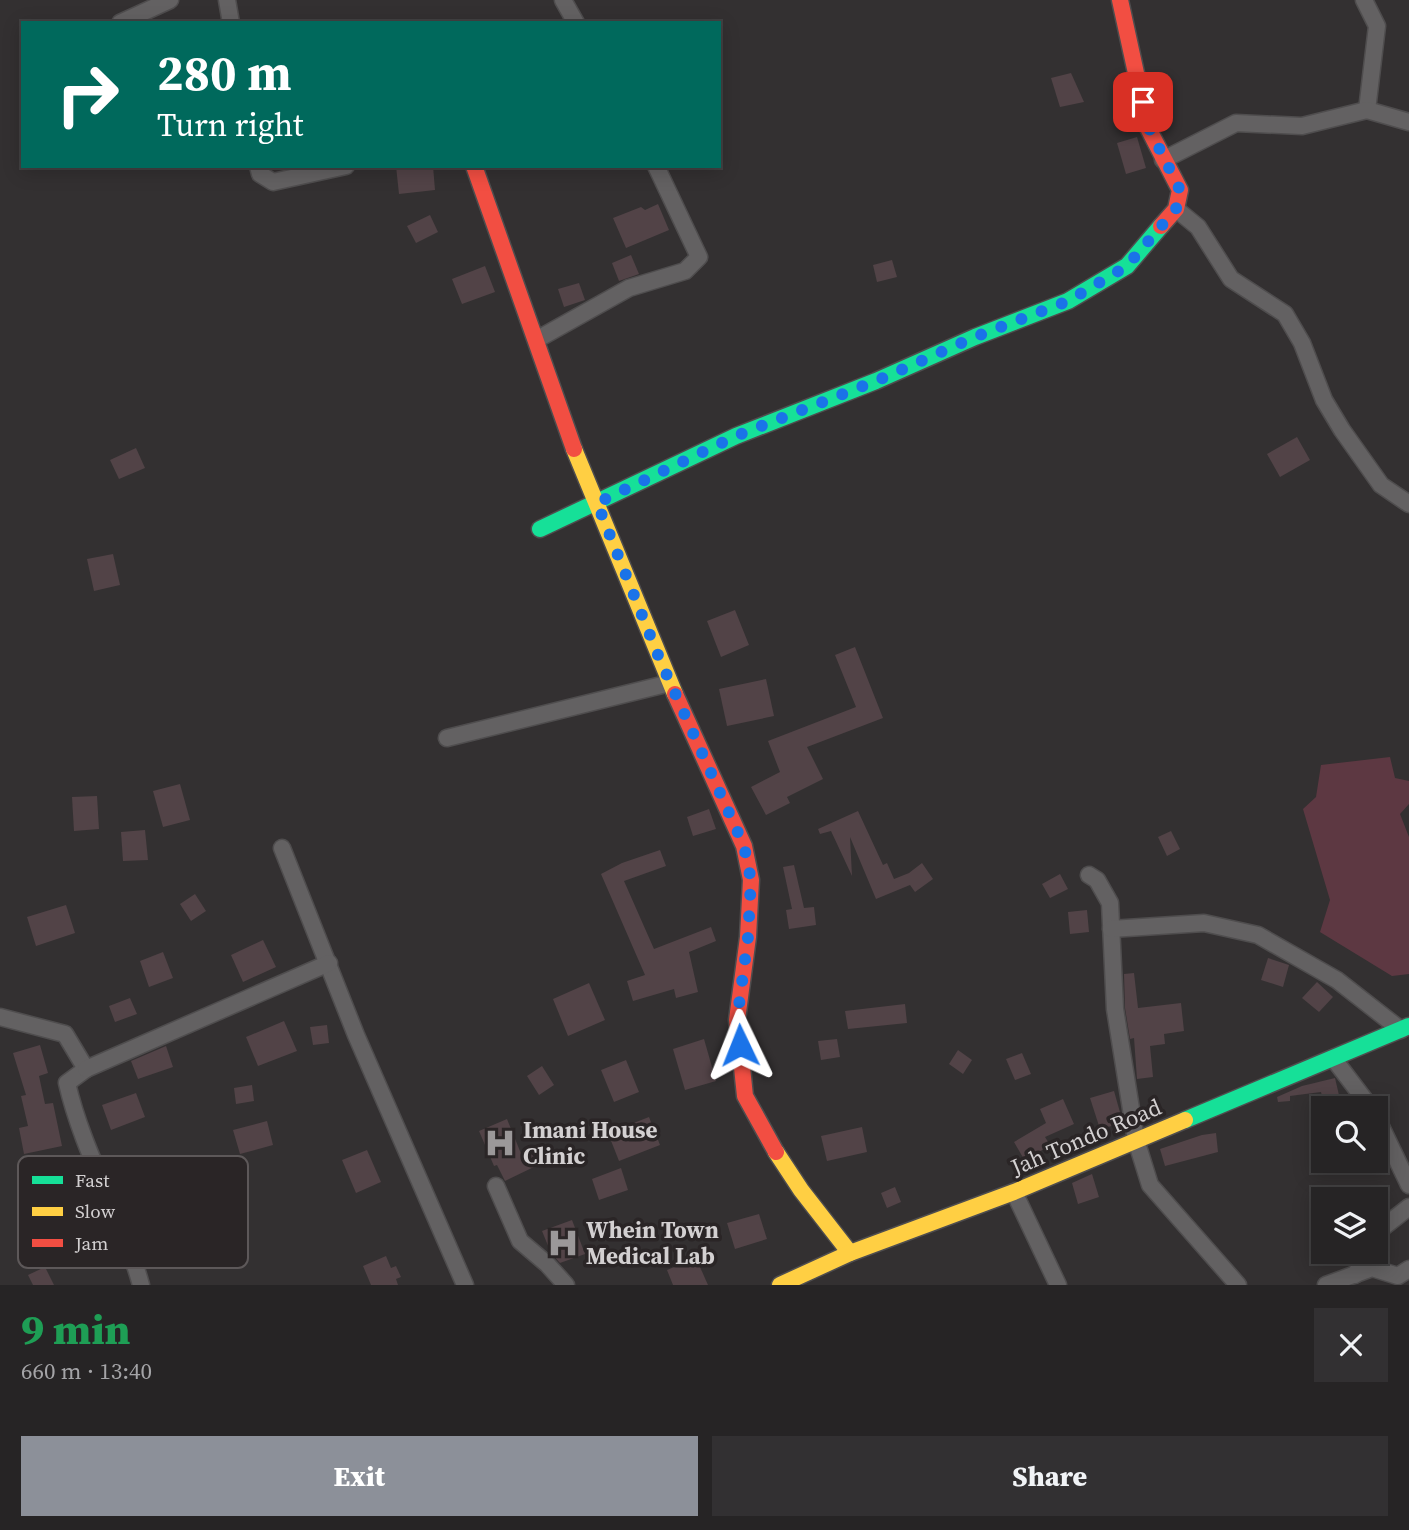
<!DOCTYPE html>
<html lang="en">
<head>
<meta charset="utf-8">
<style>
	body { margin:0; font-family:"Source Serif 4",serif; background:#323032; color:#f1f3f6; height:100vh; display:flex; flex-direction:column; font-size:26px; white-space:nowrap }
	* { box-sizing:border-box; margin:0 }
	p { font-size:23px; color:#a4a4a7 }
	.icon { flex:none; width:38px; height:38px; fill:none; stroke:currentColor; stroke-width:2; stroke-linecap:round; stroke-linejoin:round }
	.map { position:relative; height:1285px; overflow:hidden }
	.sheet { display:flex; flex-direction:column; background:#262425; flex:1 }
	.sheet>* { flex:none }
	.hud { position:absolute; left:21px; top:21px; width:700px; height:147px; border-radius:0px; box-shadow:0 4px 18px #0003,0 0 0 2px #424142; background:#00695c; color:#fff; overflow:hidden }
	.controls { position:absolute; left:1311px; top:1096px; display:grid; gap:14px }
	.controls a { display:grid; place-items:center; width:77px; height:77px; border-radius:0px; background:#262425; box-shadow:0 4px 18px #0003,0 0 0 2px #424142; font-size:35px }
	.pin { position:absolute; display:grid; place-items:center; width:60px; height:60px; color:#fff; margin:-30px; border-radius:14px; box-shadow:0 4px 10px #0006 }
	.me { position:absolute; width:77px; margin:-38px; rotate:358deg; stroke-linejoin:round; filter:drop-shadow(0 0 5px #0008) }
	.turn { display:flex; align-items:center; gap:24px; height:147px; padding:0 21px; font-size:32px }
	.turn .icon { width:91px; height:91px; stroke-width:2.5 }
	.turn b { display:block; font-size:49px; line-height:60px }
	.round { display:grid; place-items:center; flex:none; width:74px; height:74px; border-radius:0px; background:#323032 }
	.head { display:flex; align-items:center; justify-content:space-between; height:119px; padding:0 21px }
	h1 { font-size:42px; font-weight:800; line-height:52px; color:#1e9e55 }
	.primary-button { display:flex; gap:14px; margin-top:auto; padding:14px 21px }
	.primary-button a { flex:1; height:80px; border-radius:0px; background:#8c9099; color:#fff; font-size:28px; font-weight:800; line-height:80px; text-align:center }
	.primary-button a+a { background:#323032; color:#f1f3f6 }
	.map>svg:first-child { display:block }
	.green { fill:#5d3842 }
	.building { fill:#524347 }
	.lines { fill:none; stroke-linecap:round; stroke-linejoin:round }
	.street-casing { stroke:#4f4d4e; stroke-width:19 }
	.fast-casing { stroke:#4f4d4e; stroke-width:19 }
	.slow-casing { stroke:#4f4d4e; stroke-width:19 }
	.jam-casing { stroke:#4f4d4e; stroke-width:19 }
	.street { stroke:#636162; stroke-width:16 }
	.fast { stroke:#16e098; stroke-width:16 }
	.slow { stroke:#ffcf43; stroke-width:16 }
	.jam { stroke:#f24e42; stroke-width:16 }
	.route { stroke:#1a73e8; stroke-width:12; stroke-dasharray:0 21.6 }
	.labels { text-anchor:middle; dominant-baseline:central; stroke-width:7; stroke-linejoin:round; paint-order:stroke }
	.poi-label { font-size:23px; font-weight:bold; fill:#d3d0d1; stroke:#2a2526; text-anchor:start }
	.street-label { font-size:23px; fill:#d3d0d1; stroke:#2a2526 }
	.key { fill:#2a2526; stroke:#5d5859; stroke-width:2 }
	.key-label { font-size:19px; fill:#d3d0d1 }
</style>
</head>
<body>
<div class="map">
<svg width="1409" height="1285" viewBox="0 0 1409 1285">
	<rect width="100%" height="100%" fill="#333031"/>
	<path class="green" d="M1390 757 1395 778 1409 781V804L1400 814 1409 837V974L1392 976 1320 932 1330 900 1303 809 1316 797 1321 765Z"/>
	<g class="building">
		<path d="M1071 73 1084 102 1060 107 1051 78Z"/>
		<path d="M1137 137 1146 168 1126 174 1117 143Z"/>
		<path d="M396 166H433L435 190 399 194Z"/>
		<path d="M658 204 669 230 626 248 613 218 641 207 645 210Z"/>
		<path d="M430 215 438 232 416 243 407 226Z"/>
		<path d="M631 255 639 274 619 281 612 263Z"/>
		<path d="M892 260 897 277 877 282 873 265Z"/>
		<path d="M485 266 495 292 462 304 452 279Z"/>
		<path d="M579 283 585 300 564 307 558 289Z"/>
		<path d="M1297 437 1310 460 1280 477 1267 454Z"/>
		<path d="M136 448 145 468 119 479 110 460Z"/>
		<path d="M113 554 120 585 94 591 87 559Z"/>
		<path d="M735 610 749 645 721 657 707 621Z"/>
		<path d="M855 647 883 718 807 747 823 779 787 797 790 803 766 815 751 787 780 772 768 741 856 707 835 655Z"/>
		<path d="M766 679 774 716 727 726 719 689Z"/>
		<path d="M180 784 190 820 163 827 153 791Z"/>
		<path d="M97 796 99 829 74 831 72 797Z"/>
		<path d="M709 809 716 829 693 836 687 817Z"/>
		<path d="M858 811 883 865 887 863 894 879 909 873 922 863 933 879 915 892 910 885 876 899 850 837 852 876 831 831 820 834 818 829Z"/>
		<path d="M145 830 148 860 123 861 121 832Z"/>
		<path d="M1171 831 1180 849 1167 856 1158 837Z"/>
		<path d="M660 850 666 866 624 881 654 949 711 927 716 941 689 952 698 992 676 998 674 989 633 1001 627 981 645 975 601 874 622 863Z"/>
		<path d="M794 865 804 908 814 907 816 925 789 929 786 910 792 909 783 867Z"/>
		<path d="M1060 874 1068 889 1050 898 1042 884Z"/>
		<path d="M195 894 206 911 191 921 180 904Z"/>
		<path d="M66 905 75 933 36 946 27 917Z"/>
		<path d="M1087 910 1089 932 1070 934 1068 912Z"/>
		<path d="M263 940 276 967 243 982 231 955Z"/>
		<path d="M163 952 173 978 149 987 140 961Z"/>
		<path d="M1268 958 1289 965 1283 987 1261 980Z"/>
		<path d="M1134 973 1138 1008 1181 1003 1184 1031 1164 1034 1165 1044 1150 1046 1153 1077 1137 1079 1134 1038 1130 1039 1125 1008 1124 974Z"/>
		<path d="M1317 982 1333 997 1319 1012 1302 998Z"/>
		<path d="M589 983 605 1020 568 1036 553 999Z"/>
		<path d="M130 998 137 1014 115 1022 109 1006Z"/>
		<path d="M905 1004 907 1023 848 1029 845 1011Z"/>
		<path d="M284 1021 297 1051 258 1066 246 1037Z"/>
		<path d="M327 1025 329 1043 313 1045 310 1027Z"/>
		<path d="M704 1039 716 1081 685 1090 673 1049Z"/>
		<path d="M837 1039 840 1057 821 1060 818 1041Z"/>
		<path d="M40 1045 48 1073 39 1076 45 1104 53 1103 62 1146 24 1154 19 1128 28 1126 21 1096 26 1095 13 1053Z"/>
		<path d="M166 1046 173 1067 138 1079 131 1061Z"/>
		<path d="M958 1050 972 1060 963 1074 949 1064Z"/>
		<path d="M1022 1053 1031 1074 1015 1080 1006 1059Z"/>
		<path d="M626 1060 639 1092 614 1102 601 1070Z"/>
		<path d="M542 1066 554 1085 539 1095 527 1076Z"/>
		<path d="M1335 1078 1342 1108H1325L1321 1092 1290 1096V1101L1278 1102 1277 1097 1302 1086Z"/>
		<path d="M252 1085 254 1101 236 1104 234 1088Z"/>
		<path d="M1114 1091 1123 1123 1100 1129 1090 1098Z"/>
		<path d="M136 1093 145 1117 111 1130 102 1105Z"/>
		<path d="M1063 1099 1074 1124 1045 1137 1050 1145 1025 1161 1014 1142 1046 1123 1040 1109Z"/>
		<path d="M649 1117 660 1145 619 1161 608 1133Z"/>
		<path d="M507 1119 522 1156 532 1152 538 1165 505 1181 497 1165 494 1166 479 1131Z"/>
		<path d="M267 1121 273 1145 240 1154 233 1130Z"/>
		<path d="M862 1127 867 1152 827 1161 821 1136Z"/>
		<path d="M1216 1133 1218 1152 1165 1166 1160 1149 1202 1135Z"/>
		<path d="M367 1150 381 1182 356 1193 342 1160Z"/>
		<path d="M621 1168 628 1190 599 1200 592 1179Z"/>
		<path d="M1092 1174 1099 1197 1078 1204 1072 1183Z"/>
		<path d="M895 1187 901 1202 887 1208 881 1193Z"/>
		<path d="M759 1214 767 1239 735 1249 727 1223Z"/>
		<path d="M572 1220 585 1254 560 1263 551 1253 542 1231Z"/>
		<path d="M386 1256 391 1268 396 1266 401 1277 396 1279 398 1285H371L363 1266Z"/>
		<path d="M696 1258 708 1285H673L667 1270Z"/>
		<path d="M45 1267 54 1285H33L28 1275Z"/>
	</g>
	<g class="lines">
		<defs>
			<g id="street">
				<path d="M227 0 231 23"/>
				<path d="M563 0 576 23"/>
				<path d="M1364 0 1377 26 1367 110"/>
				<path d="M120 23 170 0"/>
				<path d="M1163 160 1236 123 1302 126 1367 110 1409 122"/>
				<path d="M258 166 260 174 273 182 346 166"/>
				<path d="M1176 209 1198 227 1231 279 1285 314 1302 343 1324 400 1342 430 1381 485 1409 504"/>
				<path d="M536 340 629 288 685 271 699 257 656 166"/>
				<path d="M447 738 670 683"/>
				<path d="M282 848 356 1035 465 1285"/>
				<path d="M1089 875 1097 880 1110 903 1115 1009 1136 1140 1150 1185 1238 1285"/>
				<path d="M1111 929 1204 923 1258 935 1337 980 1401 1030"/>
				<path d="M0 1017 65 1034 86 1069 67 1083C83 1153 122 1216 141 1285"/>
				<path d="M1333 1058 1371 1108"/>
				<path d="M86 1069 329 963"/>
				<path d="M1376 1116 1409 1185"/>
				<path d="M496 1186 520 1241 547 1264 566 1285"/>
				<path d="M1014 1192 1058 1285"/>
				<path d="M1376 1239 1381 1229 1409 1207"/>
				<path d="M1355 1275 1368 1251"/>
				<path d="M1326 1285 1372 1268 1398 1276 1409 1269"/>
			</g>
			<g id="fast">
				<path d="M540 529 736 436 876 381 975 337 1068 301 1127 266 1161 226"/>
				<path d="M1185 1120 1409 1026"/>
			</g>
			<g id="slow">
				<path d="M574 449 675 694"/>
				<path d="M776 1152 801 1190 850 1253"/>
				<path d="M780 1285 850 1253 1014 1192 1185 1120"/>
			</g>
			<g id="jam">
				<path d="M1120 0 1148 128 1180 190 1176 209 1161 226"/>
				<path d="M474 166 574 449"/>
				<path d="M675 694 744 846 751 880 748 937 737 1020 745 1096 776 1152"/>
			</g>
		</defs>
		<use href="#street" class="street-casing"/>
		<use href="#fast" class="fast-casing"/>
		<use href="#slow" class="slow-casing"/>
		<use href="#jam" class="jam-casing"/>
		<use href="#street" class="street"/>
		<use href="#fast" class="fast"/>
		<use href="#slow" class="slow"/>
		<use href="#jam" class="jam"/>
	</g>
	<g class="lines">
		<path class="route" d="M740 1045 737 1020 748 937 751 880 744 846 660 660 597 503 736 436 876 381 975 337 1068 301 1127 266 1176 209 1180 190 1149 128 1143 102"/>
	</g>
	<defs>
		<symbol id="hospital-bare" viewBox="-9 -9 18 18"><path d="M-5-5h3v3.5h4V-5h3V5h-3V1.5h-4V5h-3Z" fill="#9b9899" stroke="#2a2526" stroke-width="2.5" paint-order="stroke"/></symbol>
	</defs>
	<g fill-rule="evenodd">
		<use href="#hospital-bare" x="478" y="1121" width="44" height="44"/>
		<use href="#hospital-bare" x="541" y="1221" width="44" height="44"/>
	</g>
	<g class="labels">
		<g class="poi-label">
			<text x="523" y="1130">Imani House<tspan x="523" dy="26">Clinic</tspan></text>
			<text x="586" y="1230">Whein Town<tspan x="586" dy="26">Medical Lab</tspan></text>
		</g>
		<g class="street-label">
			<text transform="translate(1086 1137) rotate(-23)">Jah Tondo Road</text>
		</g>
	</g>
	<rect x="18" y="1156" width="230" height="112" rx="10" class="key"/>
	<rect x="32" y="1176" width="31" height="8" fill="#16e098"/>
	<rect x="32" y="1207" width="31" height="9" fill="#ffcf43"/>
	<rect x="32" y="1239" width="31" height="8" fill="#f24e42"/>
	<g class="key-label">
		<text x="75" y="1187">Fast</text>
		<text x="75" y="1218">Slow</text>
		<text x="75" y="1250">Jam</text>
	</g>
</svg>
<div class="controls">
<a><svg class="icon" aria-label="search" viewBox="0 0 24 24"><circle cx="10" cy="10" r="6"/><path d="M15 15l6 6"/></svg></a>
<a><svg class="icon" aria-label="layers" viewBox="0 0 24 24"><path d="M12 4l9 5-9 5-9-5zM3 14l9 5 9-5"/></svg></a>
</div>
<div class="pin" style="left:1143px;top:102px;background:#d93025"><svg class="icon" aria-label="arrive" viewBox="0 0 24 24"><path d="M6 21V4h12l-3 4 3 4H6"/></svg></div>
<svg class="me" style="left:740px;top:1045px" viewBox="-20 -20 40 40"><path d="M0-17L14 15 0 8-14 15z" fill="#1a73e8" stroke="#fff" stroke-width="4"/></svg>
<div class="hud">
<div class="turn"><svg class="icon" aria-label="right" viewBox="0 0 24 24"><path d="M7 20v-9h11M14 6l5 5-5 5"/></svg><div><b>280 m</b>Turn right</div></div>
</div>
</div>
<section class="sheet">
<div class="head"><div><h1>9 min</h1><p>660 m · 13:40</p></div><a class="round"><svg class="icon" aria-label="close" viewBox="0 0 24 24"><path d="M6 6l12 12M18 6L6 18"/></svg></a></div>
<div class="primary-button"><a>Exit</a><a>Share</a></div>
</section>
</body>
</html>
